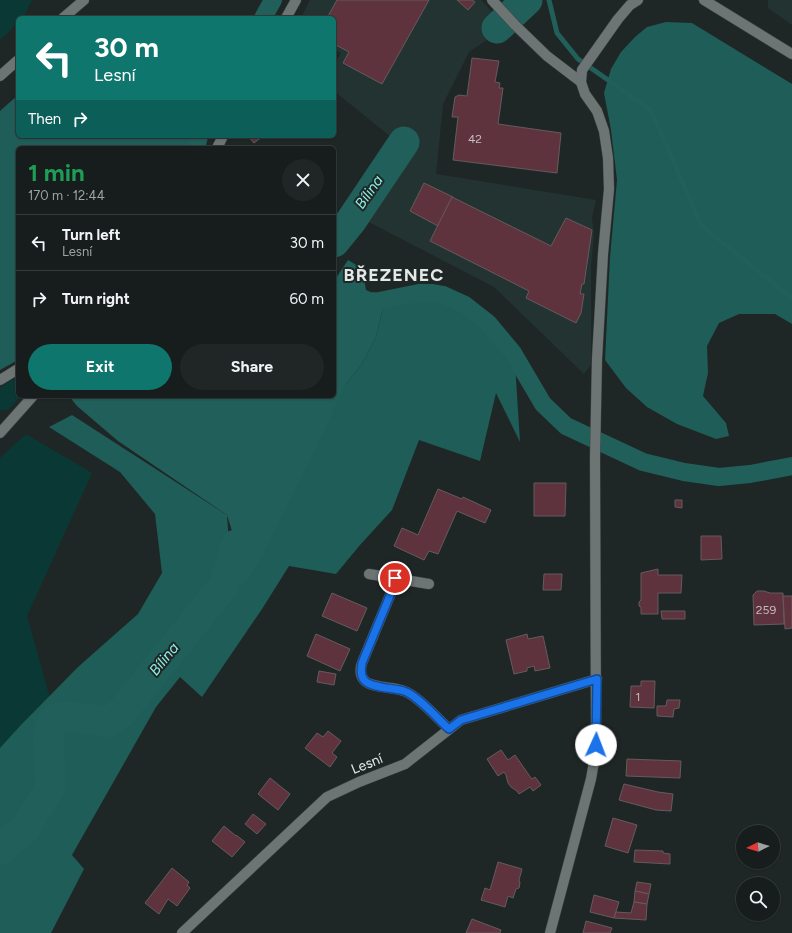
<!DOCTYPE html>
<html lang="en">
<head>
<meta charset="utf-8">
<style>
	body { margin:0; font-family:Figtree,sans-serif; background:#202625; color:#f1f3f6; height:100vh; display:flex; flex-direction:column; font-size:15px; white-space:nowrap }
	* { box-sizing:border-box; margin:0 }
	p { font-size:13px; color:#9ea2a3 }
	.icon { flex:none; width:22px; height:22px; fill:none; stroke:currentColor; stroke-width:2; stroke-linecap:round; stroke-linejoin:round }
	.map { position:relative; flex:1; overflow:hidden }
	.side { position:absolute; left:16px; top:146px; width:320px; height:252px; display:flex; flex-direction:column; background:#171d1c; border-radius:6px; box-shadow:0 1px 3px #0004,0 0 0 1px #363b3b }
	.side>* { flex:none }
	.guide { position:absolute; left:16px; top:16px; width:320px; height:122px; border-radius:6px; box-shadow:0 1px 3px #0004,0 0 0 1px #363b3b; background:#0f766e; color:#fff; overflow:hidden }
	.needle { width:26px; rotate:265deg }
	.tools { position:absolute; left:736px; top:825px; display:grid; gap:8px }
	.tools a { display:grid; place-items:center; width:44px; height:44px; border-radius:50%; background:#171d1c; box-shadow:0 1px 3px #0004,0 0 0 1px #363b3b; font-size:20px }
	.pin { position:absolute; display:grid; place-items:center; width:34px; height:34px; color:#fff; margin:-17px; border:2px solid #fff; border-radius:50%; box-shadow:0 1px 4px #0007 }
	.me { position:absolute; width:44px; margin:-22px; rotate:2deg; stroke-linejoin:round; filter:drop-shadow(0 0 3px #0008) }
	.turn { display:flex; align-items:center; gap:14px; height:84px; padding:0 12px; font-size:18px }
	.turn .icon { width:52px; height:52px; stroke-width:2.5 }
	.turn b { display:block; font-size:28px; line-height:34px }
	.then { display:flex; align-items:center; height:38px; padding:0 12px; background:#0003; gap:8px; font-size:15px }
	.round { display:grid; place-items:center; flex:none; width:42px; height:42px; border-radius:21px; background:#202625 }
	.headline { display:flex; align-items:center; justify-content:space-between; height:68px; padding:0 12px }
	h1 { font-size:24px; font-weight:700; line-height:30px; color:#1e9e55 }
	.cta { display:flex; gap:8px; margin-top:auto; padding:8px 12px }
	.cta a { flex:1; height:46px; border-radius:24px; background:#0f766e; color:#fff; font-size:16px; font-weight:700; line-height:46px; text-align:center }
	.cta a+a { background:#202625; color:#f1f3f6 }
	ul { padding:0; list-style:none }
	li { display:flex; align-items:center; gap:12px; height:56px; padding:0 12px; border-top:1px solid #363b3b }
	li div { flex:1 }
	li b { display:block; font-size:15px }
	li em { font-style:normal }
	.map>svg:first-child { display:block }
	.built { fill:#233331 }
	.green { fill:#0a3835 }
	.forest { fill:#1e5d58 }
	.water { fill:#215f5a }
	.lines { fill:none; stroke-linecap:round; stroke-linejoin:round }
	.stream { stroke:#215f5a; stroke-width:5 }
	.canal { stroke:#215f5a; stroke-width:18 }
	.river { stroke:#215f5a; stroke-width:31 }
	.building { fill:#5f333e; stroke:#645b5d }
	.minor-casing { stroke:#3e4443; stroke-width:11 }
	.minor { stroke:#6c7574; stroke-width:10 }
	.route-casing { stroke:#114b97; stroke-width:10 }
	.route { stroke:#1a73e8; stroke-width:7 }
	.labels { text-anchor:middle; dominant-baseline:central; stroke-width:4; stroke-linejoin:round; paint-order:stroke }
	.number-label { font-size:12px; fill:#c3bcbe }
	.street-label { font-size:14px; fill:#e4e9e8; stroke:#1f2726 }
	.water-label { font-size:15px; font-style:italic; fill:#8defe5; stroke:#1f2726 }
	.district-label { font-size:18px; font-weight:bold; letter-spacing:1px; fill:#e4e9e8; stroke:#1f2726 }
</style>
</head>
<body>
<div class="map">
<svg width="792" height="933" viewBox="0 0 792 933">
	<rect width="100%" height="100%" fill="#1f2726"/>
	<g class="built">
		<path d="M310 0H481L496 16 491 19 500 31 469 52 443 104 436 174 596 200 592 218 594 235 591 265V365L584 374 494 287 365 220 410 147 404 142 396 141 334 91V65L341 53 334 49V18H301Z"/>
		<path d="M768 0H792V25L768 8Z"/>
	</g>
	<g class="green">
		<path d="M0 0H32L23 18H18V23L0 40Z"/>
		<path d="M18 376V396H21L8 410H0V388Z"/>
		<path d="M26 434 92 473 27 616 51 702 0 831V458Z"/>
	</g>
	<g class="forest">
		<path d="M666 22 692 23 792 84V324L775 314H739L719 323 707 346 708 373 703 396 726 423 729 436 716 439 677 424 647 407 626 388 605 360 610 257 617 180 611 130 604 93 611 69 621 52 635 37 647 27Z"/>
		<path d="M18 95V136H193L190 148H18V360L0 370V111Z"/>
		<path d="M429 296 441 299 469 313 488 328 515 363 520 442 496 393 480 461 419 440 392 510 360 545 336 574 289 566 262 609 202 697 180 677 156 707 72 855 84 869 51 933H0V748L20 726 78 667 138 614 162 573 155 514 120 472 49 427 72 415 227 515 229 543 346 384 362 364 376 337 384 303 412 297Z"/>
	</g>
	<path class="water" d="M348 260 358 266 364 279 366 290 382 297 384 303 376 337 362 364 346 384 317 446 263 554 250 577 237 589 224 585 214 575 216 558 229 543 232 531 227 515 118 441 77 406 69 396H334V277L336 278Z"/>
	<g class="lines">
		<path class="stream" d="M549 0 557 33 578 59 651 110 701 225 792 298"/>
		<g class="canal">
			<path d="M263 18 273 0"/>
			<path d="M196 148 199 136"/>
			<path d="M334 302 379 301 419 293H431L443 295 465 305 488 323 513 353 543 404 566 426 643 462 684 472 719 477 750 474 792 466"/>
		</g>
		<g class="river">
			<path d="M497 28 527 0"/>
			<path d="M334 242 351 221 404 142"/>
			<path d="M0 850 25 828 51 787 48 736 53 720 65 716 109 722 120 714 224 585 236 545"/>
		</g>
	</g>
	<g class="building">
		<path d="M337 0H429L382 84 343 63 349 52 334 44V18H327Z"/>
		<path d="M457 0H472L475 2 468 10Z"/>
		<path d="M472 58 499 61 495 82 500 83 499 88H503L498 124 561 133 557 173 453 160 458 117H452L455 97 459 95 467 96Z"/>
		<path d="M248 136H263L254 143Z"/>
		<path d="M424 183 453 197 438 226 410 211Z"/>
		<path d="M452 197 551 246 566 218 592 230 584 284H582L580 294H584L581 313 576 323 526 298 529 291 430 241Z"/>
		<path d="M534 483H566L565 516H534Z"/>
		<path d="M438 489 462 499 463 497 491 510 485 523 457 511 438 554 429 551 424 560 394 546 402 528 418 535Z"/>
		<path d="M675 500H682V508L675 507Z"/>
		<path d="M701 536H721L722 559 701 560Z"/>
		<path d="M658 569V575H682L681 593H658V614H641V607L639 606V602L641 600V573Z"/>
		<path d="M544 574H562L561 590H543Z"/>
		<path d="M757 591H764L770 593H783L784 624 754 625 753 595Z"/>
		<path d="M332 593 367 608 357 631 322 616Z"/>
		<path d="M783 596H792V628L785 629Z"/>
		<path d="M661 611H685V619H662Z"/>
		<path d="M316 634 350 649 340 671 307 656Z"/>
		<path d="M527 634 528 639 543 636 550 668 535 671 534 666 527 668V671L514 674 506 640Z"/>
		<path d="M319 671 336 674 334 685 317 682Z"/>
		<path d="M641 681H655L654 708 630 707 631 686H641Z"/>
		<path d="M667 700H680L679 708 674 709 673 717 657 716V706H666Z"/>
		<path d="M328 731 341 741 332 753 337 757 330 767 305 748 317 733 323 737Z"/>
		<path d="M501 750 508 760 515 755 531 778 532 779 535 777 541 785 533 791 530 787 519 794 517 791 511 787 508 783 506 775 504 772 498 776 487 759Z"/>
		<path d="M627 759 681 761 680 778 626 776Z"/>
		<path d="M270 778 290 794 278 810 258 794Z"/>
		<path d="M624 784 658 792 673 794 671 811 656 810 619 800Z"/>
		<path d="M253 814 266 824 257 834 245 824Z"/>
		<path d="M613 818 637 825 628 853 605 846Z"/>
		<path d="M224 826 236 836V835L245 842 232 857 212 841Z"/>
		<path d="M635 850 663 851V853L670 854V864L634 862Z"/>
		<path d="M498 862 522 869 519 880 520 883 519 888 516 889 513 898 508 896 505 907 481 900 485 888 490 890Z"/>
		<path d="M172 868 189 882 187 885 190 888 177 906 168 899 159 914 145 903Z"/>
		<path d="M637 882 651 884 649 894 635 891Z"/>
		<path d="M635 891 649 894 647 904 634 902Z"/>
		<path d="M594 895 619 902 614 918 590 912Z"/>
		<path d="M634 902 647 904 646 920 614 918 616 912 631 913Z"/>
		<path d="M472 919 501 930 500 933H466Z"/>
		<path d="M586 921 612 928 610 933H583Z"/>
	</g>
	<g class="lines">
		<defs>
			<g id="minor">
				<path d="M492 0 515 25 547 56 581 82"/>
				<path d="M704 0 792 54"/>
				<path d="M63 18 84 0"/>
				<path d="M286 18 296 0"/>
				<path d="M0 76 18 60"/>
				<path d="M217 148 223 136"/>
				<path d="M0 380 18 369"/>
				<path d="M0 433 33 396"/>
				<path d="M369 574 429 584"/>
				<path d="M395 578 391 593 362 663C360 669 360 676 365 681 372 688 394 687 404 691 417 695 438 719 449 729"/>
				<path d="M182 933 327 797 359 782 405 764 461 720 597 679"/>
				<path d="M550 933 591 779 595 756 596 735 595 458 597 359 603 254 609 189 608 158 604 131 597 111 585 94 581 82 582 70 618 19 630 5 638 0"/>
			</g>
		</defs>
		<use href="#minor" class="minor-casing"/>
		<use href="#minor" class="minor"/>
	</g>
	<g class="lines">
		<defs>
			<path id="route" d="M395 578 391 593 362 663C361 669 360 676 365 681 372 688 394 688 404 691 417 695 438 719 449 729L461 720 597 679 596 745"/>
		</defs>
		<use href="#route" class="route-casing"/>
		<use href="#route" class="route"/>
	</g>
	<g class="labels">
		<g class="number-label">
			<text x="475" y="139">42</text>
			<text x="766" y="610">259</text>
			<text x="638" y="697">1</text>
		</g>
		<g class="street-label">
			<text transform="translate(367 764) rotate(-22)">Lesní</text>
		</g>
		<g class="water-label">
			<text transform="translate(369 192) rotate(-55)">Bílina</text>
			<text transform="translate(164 659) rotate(-51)">Bílina</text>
		</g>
		<g class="district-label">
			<text x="394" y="275">BŘEZENEC</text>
		</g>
	</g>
</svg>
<div class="tools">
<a><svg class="needle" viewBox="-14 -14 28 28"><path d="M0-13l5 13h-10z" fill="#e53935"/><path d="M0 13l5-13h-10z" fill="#9ea2a3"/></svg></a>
<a><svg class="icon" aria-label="search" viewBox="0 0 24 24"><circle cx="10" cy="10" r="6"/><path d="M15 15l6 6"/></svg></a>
</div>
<div class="pin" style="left:395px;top:578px;background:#d93025"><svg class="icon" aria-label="arrive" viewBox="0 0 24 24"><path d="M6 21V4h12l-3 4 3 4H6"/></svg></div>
<svg class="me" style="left:596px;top:745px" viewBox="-20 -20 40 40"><circle r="19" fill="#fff"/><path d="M0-13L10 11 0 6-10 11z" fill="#1a73e8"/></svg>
<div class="guide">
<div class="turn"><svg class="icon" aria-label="left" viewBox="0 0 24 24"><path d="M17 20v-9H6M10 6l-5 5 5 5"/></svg><div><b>30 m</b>Lesní</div></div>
<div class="then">Then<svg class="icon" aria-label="right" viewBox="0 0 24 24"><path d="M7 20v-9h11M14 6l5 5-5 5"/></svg></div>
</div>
<section class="side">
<div class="headline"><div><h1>1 min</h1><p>170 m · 12:44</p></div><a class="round"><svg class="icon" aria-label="close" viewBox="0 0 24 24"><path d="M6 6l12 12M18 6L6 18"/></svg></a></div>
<ul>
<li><svg class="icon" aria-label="left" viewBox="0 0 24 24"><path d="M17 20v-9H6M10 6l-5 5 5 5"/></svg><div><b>Turn left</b><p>Lesní</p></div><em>30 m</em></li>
<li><svg class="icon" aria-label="right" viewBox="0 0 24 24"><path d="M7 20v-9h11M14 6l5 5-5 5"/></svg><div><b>Turn right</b></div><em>60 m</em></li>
</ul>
<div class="cta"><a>Exit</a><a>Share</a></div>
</section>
</div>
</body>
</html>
